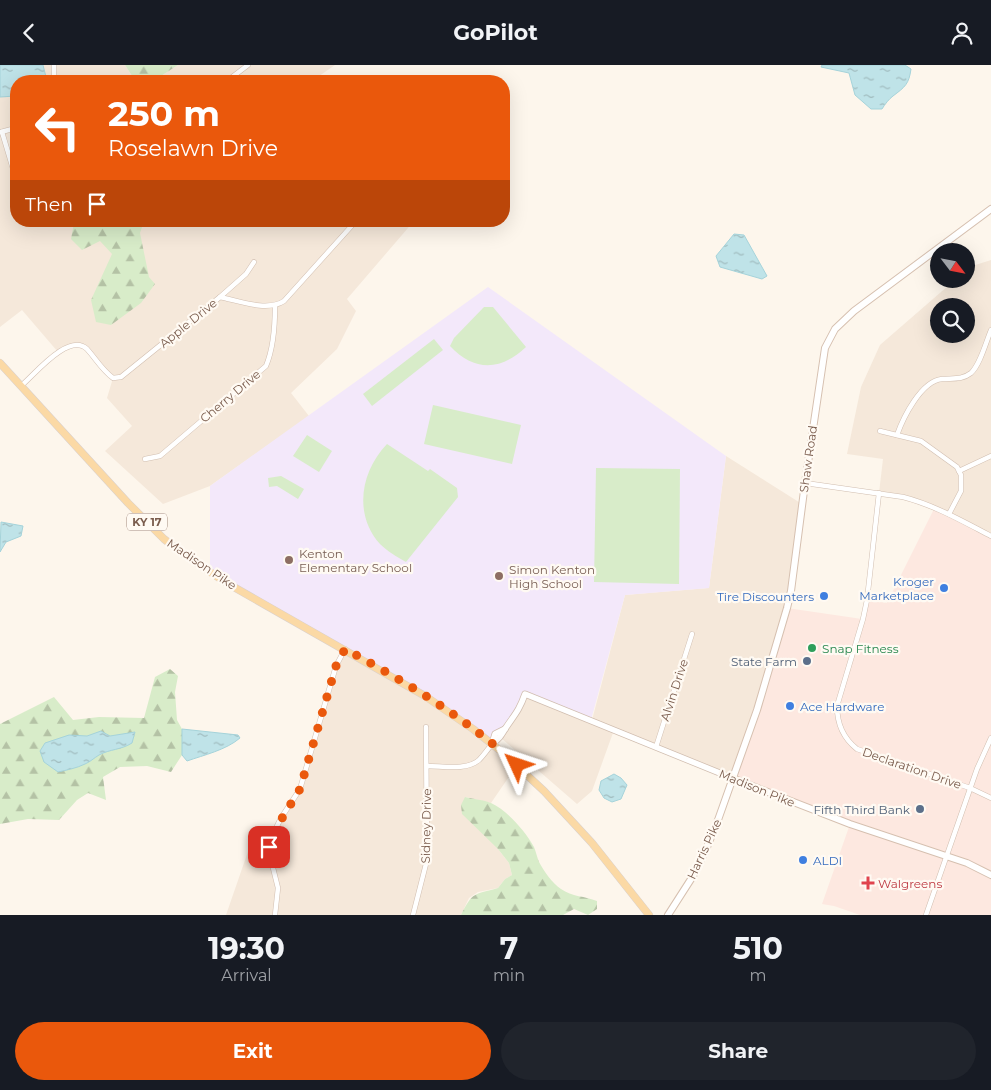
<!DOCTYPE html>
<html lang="en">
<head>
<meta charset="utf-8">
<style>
	body { margin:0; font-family:Montserrat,sans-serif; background:#20242c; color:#f1f3f6; height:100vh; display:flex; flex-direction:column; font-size:19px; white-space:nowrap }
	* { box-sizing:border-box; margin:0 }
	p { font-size:16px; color:#9ea1a6 }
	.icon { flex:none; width:28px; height:28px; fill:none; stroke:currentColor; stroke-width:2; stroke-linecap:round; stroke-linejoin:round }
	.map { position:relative; height:850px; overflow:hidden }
	.drawer { display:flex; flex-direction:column; background:#171b24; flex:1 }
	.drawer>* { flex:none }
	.hud { position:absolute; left:10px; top:10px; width:500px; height:152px; border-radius:20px; box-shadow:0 5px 20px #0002; background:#ea580c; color:#fff; overflow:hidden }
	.needle { width:32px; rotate:122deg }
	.tools { position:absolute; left:930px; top:178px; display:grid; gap:10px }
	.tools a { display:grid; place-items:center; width:45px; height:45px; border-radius:50%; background:#171b24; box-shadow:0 5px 20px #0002; font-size:25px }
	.pin { position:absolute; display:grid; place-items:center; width:42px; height:42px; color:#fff; margin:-21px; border-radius:10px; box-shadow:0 2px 8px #0006 }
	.me { position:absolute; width:55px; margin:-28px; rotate:312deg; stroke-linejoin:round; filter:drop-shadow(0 0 4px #0008) }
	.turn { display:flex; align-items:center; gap:18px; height:105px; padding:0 15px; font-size:22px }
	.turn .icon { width:65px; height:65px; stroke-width:2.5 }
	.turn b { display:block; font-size:35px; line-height:42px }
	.then { display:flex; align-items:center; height:48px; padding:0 15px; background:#0003; gap:10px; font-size:19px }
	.eta { display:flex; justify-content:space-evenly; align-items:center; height:85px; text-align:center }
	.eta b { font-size:30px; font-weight:700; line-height:35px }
	.primary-button { display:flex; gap:10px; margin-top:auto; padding:10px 15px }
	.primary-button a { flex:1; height:58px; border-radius:30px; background:#ea580c; color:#fff; font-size:20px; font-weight:700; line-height:58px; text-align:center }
	.primary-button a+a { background:#20242c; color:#f1f3f6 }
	header { display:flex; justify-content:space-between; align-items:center; height:65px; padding:0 15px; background:#171b24; font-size:22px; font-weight:700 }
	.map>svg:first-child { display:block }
	.residential { fill:#f5e8da; fill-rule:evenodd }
	.commercial { fill:#fde8e0 }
	.education { fill:#f3e8fa }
	.forest { fill:url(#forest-firs) }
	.park { fill:#d8ecc9 }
	.water { fill:url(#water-ripples); stroke:#a5d3da }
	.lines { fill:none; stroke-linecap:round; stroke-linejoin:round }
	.minor-casing { stroke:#d1beb0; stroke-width:5.5 }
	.tertiary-casing { stroke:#d1beb0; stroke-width:7 }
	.secondary-casing { stroke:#d6c0b0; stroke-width:8 }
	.primary-casing { stroke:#dad1cd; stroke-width:8 }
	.minor { stroke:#fff; stroke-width:4.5 }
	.tertiary { stroke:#fff; stroke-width:5.5 }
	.secondary { stroke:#fff; stroke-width:6 }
	.primary { stroke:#fbd9a5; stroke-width:7 }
	.route { stroke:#ea580c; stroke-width:9; stroke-dasharray:0 16.2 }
	.education-dot { fill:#8d6e63; stroke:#fffaf3; stroke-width:2 }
	.shop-dot { fill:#3f7fe0; stroke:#fffaf3; stroke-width:2 }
	.leisure-dot { fill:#2e9e5b; stroke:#fffaf3; stroke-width:2 }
	.service-dot { fill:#5c6f8a; stroke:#fffaf3; stroke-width:2 }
	.health-dot { fill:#e0444e; stroke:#fffaf3; stroke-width:2 }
	.labels { text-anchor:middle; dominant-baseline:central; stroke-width:4.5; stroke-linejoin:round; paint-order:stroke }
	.shield { fill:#fffaf3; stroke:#a28b7f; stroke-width:1 }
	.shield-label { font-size:11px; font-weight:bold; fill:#7a5c4d }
	.street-label { font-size:12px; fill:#7a5c4d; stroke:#fffaf3 }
	.education-label { font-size:12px; fill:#785e54; stroke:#fffaf3; text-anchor:start }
	.shop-label { font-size:12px; fill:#366cbe; stroke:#fffaf3; text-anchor:end }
	.leisure-label { font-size:12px; fill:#27864d; stroke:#fffaf3; text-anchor:start }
	.service-label { font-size:12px; fill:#4e5e75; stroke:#fffaf3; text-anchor:end }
	.health-label { font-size:12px; fill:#be3a42; stroke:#fffaf3; text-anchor:start }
</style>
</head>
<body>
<header><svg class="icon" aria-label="back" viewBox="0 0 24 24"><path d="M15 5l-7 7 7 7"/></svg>GoPilot<svg class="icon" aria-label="person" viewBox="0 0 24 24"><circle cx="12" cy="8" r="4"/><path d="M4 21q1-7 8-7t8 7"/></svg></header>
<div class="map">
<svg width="991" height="850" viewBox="0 0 991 850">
	<defs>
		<pattern id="forest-firs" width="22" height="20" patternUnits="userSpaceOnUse" patternTransform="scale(1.25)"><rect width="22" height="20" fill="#d8ecc9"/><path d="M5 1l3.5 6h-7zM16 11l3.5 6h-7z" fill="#b4c2a5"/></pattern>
		<pattern id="water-ripples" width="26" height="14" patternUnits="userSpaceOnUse" patternTransform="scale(1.25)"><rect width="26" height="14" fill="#bfe3e8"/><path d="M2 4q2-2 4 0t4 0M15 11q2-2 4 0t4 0" fill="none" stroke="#a0bbbe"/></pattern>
	</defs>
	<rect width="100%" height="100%" fill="#fdf6ec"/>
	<g class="residential">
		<path d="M0 0H125L134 14 161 11 178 0H335L312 16H16V156H414L347 234 356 246 337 284 291 328 309 351 210 421 163 439 105 386 132 361 107 333 113 313 86 283 79 280 58 287 22 245 0 262Z"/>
		<path d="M991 195V470L924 438 879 428 883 394 847 389 861 322 880 280 956 214H966V205L969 202ZM939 241H966V269H939Z"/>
		<path d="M726 391 802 439 787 543 732 713 614 665 592 726 577 739 501 673 525 629 592 655 625 530 709 523Z"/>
		<path d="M345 584 425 631 517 700 491 738 465 732 498 784 509 798 512 810 505 814 498 823 478 827 469 833 461 850H226L253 772 273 768 298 729 336 601Z"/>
	</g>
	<path class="commercial" d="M935 442 991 470V850H860L834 841 822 839 850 759 732 713 787 543 862 554 867 535 887 538Z"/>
	<path class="education" d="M488 222 726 391 709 523 625 530 591 655 525 629 492 679 453 650 210 507V421Z"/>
	<g class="forest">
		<path d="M125 0H178L161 11 134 14Z"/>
		<path d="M76 156H144L140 168 149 212 155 219 141 238 111 260 96 257 91 235 112 189 100 176 82 185 71 174 74 158Z"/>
		<path d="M170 604 178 611 175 627 177 655 182 664V690L171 707 147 701 120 702 103 712 106 735 88 728 77 735 59 755 28 754 0 759V659L54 632 73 655 99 652 144 653 155 612Z"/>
		<path d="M465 732C473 734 484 735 491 738 507 745 526 767 534 782 536 787 537 792 539 797 544 806 552 818 561 824 572 832 585 831 597 836V844L588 850 574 844 563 850H461C473 826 474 830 498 823L505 814 512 810 509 798 498 784 462 749 461 740Z"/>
	</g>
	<g class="park">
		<path d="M484 242H493L526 282C501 306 474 307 450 281L454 273Z"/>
		<path d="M434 274 443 285 372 341 363 329Z"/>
		<path d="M433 340 521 360 512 399 424 379Z"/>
		<path d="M307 370 332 386 319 407 293 391Z"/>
		<path d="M387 379 428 406 430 404 457 423 458 432 406 497C397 492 387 486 380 479 353 449 361 406 387 379Z"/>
		<path d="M596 403 680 404 679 519 594 517Z"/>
		<path d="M281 411 304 424 298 434 277 421 269 422 268 413Z"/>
	</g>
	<g class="water">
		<path d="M0 0H43L47 16H16V31L0 32Z"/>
		<path d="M822 0H905L911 4C909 19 905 22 893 31 889 34 885 39 882 44H871L855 30 849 8 821 2Z"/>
		<path d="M734 169 744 170 767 211 762 214 720 202 716 191Z"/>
		<path d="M1 457 23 461 21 471 6 477 0 487Z"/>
		<path d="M182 664 238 670 240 673C226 685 204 690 187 696L182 690Z"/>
		<path d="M101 666 110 671 135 667 132 678C121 685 110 684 99 690 94 693 90 697 85 699 77 703 67 705 58 707L44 697 40 686 45 678 69 670 87 671Z"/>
		<path d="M614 709 621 713 627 720 621 734 612 737 604 733 599 725 601 716Z"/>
	</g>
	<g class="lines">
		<defs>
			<g id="minor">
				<path d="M54 0V16"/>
				<path d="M227 16 248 0"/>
				<path d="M1 67 16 63"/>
				<path d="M2 67 16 114"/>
				<path d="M220 232 246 209 254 197"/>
				<path d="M22 320C35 309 69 267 87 284 96 294 102 305 113 313L121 312 220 232C239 236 267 247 284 236L356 156"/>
				<path d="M880 366 921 376 957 402 961 410V426L949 449"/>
				<path d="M897 370C903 353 921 316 942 314 953 313 962 315 971 308 980 300 986 277 991 265"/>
				<path d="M145 394 160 391 266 301C274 282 275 261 275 241"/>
				<path d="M959 406 991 391"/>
				<path d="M805 418 903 432C934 440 962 456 991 471"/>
				<path d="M879 428 867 535 863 554 837 641C837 659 843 673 857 684L970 723 991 733"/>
				<path d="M656 682 692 569"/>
				<path d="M427 701C443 701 466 706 479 695 484 690 488 684 492 679"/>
				<path d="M275 850 278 823 269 787 270 775 281 753 300 724 336 601 345 584"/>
				<path d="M413 850 427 795 426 662"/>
				<path d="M926 850 977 704 991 673"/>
			</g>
			<g id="tertiary">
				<path d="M492 679C499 674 501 671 505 664 515 649 519 646 525 629L732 713"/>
				<path d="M492 679 495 669 505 664"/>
			</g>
			<g id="secondary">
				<path d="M732 713 850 759 967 798 991 810"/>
				<path d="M668 850 693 811 705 787 718 755 757 645 787 543 791 526 805 418 825 283 835 264 854 246 991 144"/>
			</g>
			<path id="primary" d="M0 298 128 438 164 474 182 488 225 517 425 631 473 664 502 687 544 726 592 778 649 850"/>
		</defs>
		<use href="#minor" class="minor-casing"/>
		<use href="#tertiary" class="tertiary-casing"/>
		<use href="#secondary" class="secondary-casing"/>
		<use href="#primary" class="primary-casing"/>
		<use href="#minor" class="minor"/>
		<use href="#tertiary" class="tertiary"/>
		<use href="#secondary" class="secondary"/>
		<use href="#primary" class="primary"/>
	</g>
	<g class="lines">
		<path class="route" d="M269 782 273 768 300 724 336 601 345 584C406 617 466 653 517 700"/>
	</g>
	<g class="education-dot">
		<circle cx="289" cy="495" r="5"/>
		<circle cx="499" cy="511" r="5"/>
	</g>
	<g class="shop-dot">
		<circle cx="944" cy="523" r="5"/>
		<circle cx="824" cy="531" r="5"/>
		<circle cx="790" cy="641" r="5"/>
		<circle cx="803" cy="795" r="5"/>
	</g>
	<circle class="leisure-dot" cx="812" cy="583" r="5"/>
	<g class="service-dot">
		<circle cx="807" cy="596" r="5"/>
		<circle cx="920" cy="744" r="5"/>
	</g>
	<path class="health-dot" d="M865.5 810.5h5v5h5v5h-5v5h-5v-5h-5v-5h5z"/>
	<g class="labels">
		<rect class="shield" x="127" y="448.5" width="40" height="17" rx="4"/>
		<g class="shield-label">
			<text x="147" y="457">KY 17</text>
		</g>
		<g class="street-label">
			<text transform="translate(188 258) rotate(-39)">Apple Drive</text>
			<text transform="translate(230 331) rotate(-40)">Cherry Drive</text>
			<text transform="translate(808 394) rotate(-82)">Shaw Road</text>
			<text transform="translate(202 499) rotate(34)">Madison Pike</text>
			<text transform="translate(674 625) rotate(-72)">Alvin Drive</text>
			<text transform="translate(912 703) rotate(19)">Declaration Drive</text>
			<text transform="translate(757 723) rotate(22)">Madison Pike</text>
			<text transform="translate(426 761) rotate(-89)">Sidney Drive</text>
			<text transform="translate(704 784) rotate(-65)">Harris Pike</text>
		</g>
		<g class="education-label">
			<text x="299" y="488">Kenton<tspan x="299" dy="14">Elementary School</tspan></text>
			<text x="509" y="504">Simon Kenton<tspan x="509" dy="14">High School</tspan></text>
		</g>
		<g class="shop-label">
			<text x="934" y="516">Kroger<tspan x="934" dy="14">Marketplace</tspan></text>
			<text x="814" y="531">Tire Discounters</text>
			<text x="800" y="641" text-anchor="start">Ace Hardware</text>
			<text x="813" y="795" text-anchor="start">ALDI</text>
		</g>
		<g class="leisure-label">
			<text x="822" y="583">Snap Fitness</text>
		</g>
		<g class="service-label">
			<text x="797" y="596">State Farm</text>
			<text x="910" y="744">Fifth Third Bank</text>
		</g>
		<g class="health-label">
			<text x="878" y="818">Walgreens</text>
		</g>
	</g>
</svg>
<div class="tools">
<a><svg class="needle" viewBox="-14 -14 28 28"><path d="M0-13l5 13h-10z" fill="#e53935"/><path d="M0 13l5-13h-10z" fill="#9ea1a6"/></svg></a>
<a><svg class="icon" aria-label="search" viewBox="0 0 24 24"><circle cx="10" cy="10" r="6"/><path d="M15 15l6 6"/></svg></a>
</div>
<div class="pin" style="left:269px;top:782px;background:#d93025"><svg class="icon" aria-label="arrive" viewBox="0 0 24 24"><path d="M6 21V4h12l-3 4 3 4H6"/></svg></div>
<svg class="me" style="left:517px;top:700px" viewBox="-20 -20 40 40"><path d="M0-17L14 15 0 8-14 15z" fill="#ea580c" stroke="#fff" stroke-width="4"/></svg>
<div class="hud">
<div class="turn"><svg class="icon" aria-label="left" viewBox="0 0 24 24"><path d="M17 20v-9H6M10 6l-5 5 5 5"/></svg><div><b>250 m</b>Roselawn Drive</div></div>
<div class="then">Then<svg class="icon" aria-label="arrive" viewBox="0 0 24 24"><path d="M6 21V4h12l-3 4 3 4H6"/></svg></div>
</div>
</div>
<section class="drawer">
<div class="eta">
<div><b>19:30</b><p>Arrival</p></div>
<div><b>7</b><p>min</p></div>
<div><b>510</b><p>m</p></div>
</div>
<div class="primary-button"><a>Exit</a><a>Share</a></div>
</section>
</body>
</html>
